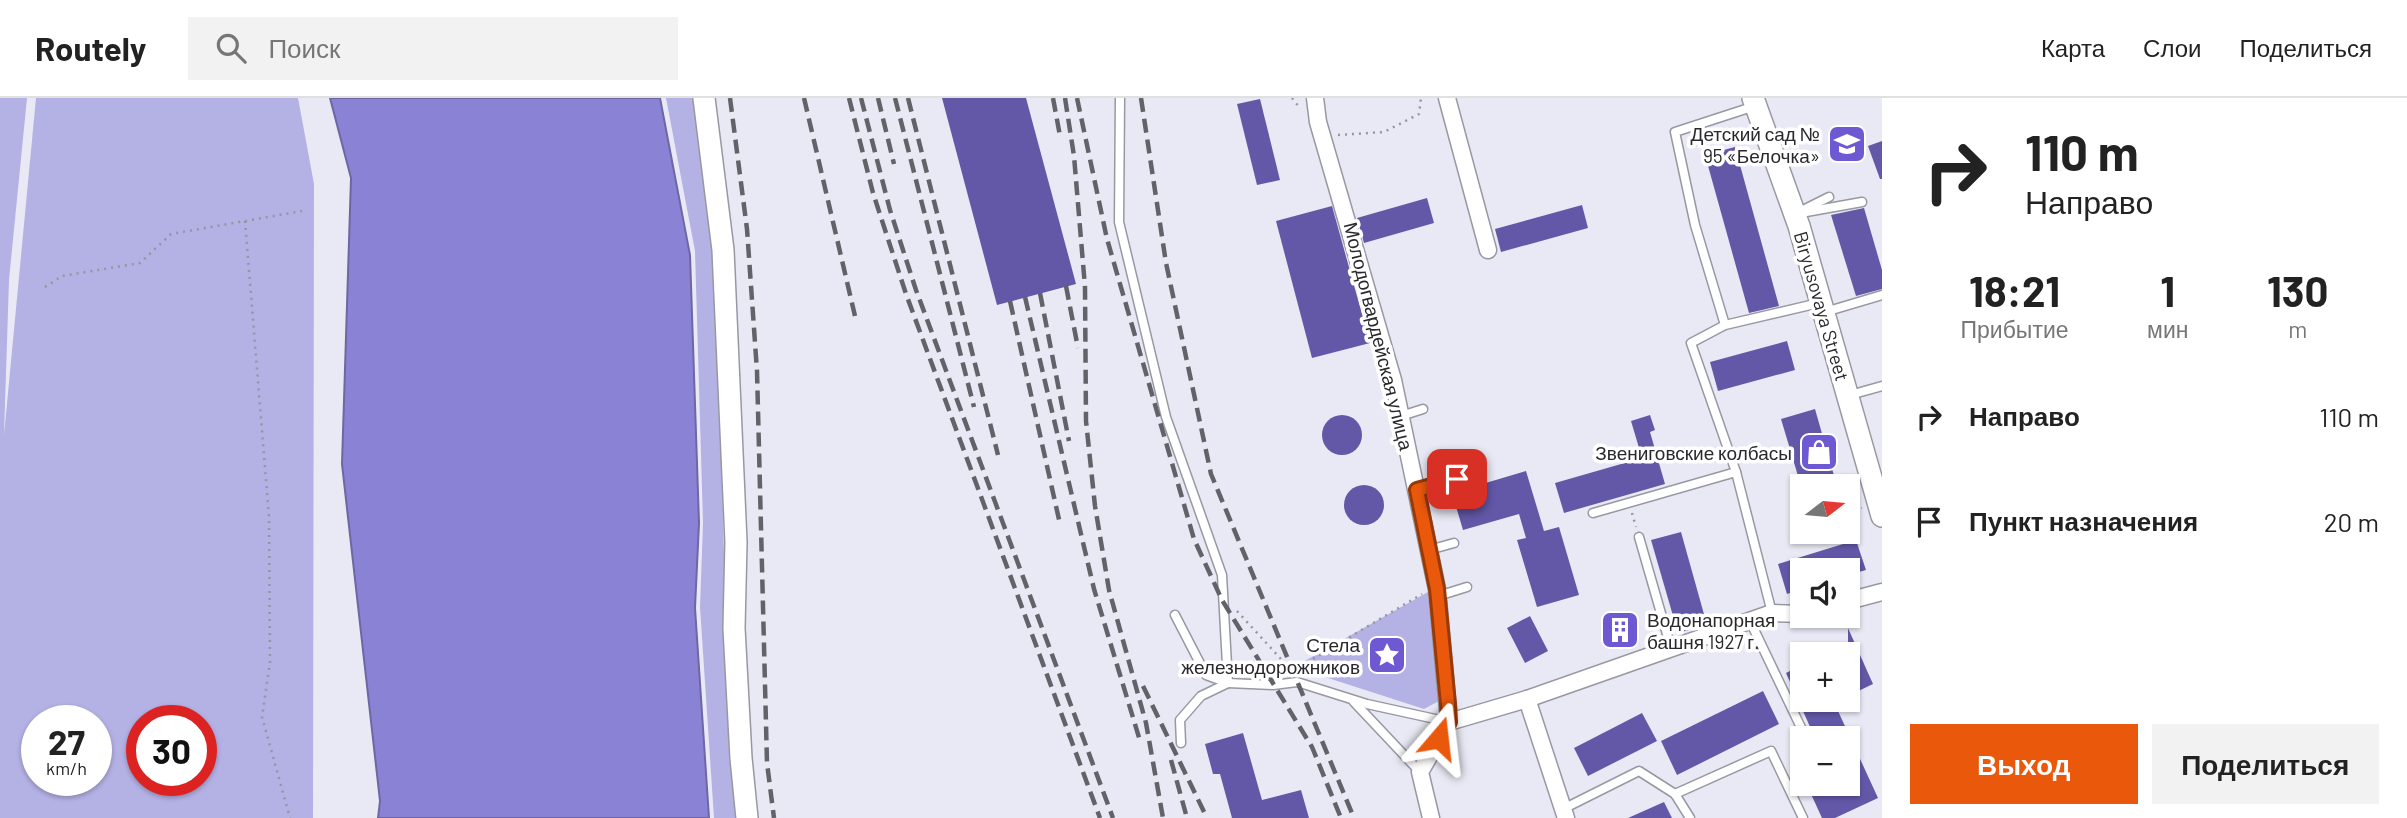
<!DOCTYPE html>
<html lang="ru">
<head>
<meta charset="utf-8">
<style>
	body { margin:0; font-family:Barlow,sans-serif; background:#f2f2f2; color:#222; height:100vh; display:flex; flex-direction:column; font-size:26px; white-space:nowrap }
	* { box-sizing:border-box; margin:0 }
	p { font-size:23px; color:#767676 }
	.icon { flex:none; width:38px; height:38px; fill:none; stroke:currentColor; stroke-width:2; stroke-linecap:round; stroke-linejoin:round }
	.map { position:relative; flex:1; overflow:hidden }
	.panel { display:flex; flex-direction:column; background:#fff; width:525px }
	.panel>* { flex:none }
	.hud { background:#fff; color:#222; overflow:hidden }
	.needle { width:46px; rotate:74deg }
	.controls { position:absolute; left:1790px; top:376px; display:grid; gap:14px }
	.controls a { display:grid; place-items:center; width:70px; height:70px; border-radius:0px; background:#fff; box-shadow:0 2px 5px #0004; font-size:35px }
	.speed { position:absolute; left:21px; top:607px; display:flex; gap:14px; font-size:35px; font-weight:700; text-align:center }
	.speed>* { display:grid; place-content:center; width:91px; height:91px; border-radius:50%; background:#fff; box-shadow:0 2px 5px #0004; line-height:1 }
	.speed small { font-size:18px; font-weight:400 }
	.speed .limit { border:10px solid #d22; background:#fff; color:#111 }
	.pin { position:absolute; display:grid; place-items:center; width:60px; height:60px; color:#fff; margin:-30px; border-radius:14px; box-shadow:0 4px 10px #0006 }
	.me { position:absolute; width:77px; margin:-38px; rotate:17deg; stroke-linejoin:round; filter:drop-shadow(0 0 5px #0008) }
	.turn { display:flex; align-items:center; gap:24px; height:147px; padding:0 28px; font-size:32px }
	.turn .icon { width:91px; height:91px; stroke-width:2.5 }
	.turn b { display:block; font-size:49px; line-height:60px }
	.eta { display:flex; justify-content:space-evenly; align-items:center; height:119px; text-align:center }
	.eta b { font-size:42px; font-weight:700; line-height:49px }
	.action { display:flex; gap:14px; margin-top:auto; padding:14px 28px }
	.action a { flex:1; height:80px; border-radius:0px; background:#ea580c; color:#fff; font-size:28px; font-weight:700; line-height:80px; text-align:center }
	.action a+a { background:#f2f2f2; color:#222 }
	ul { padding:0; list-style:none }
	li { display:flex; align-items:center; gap:21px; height:105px; padding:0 28px }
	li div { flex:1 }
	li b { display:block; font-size:26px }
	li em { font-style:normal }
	header { display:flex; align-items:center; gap:42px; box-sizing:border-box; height:98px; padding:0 35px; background:#fff; border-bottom:2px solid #e0e0e0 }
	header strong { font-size:33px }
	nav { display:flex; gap:38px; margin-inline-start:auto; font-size:24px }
	.search { width:490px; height:63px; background:#f2f2f2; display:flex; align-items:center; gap:18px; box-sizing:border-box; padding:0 24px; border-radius:0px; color:#767676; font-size:26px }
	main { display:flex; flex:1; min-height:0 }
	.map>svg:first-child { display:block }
	.green { fill:#b4b1e5; fill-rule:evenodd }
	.water { fill:#8a82d5; stroke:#6d67a3; stroke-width:2 }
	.building { fill:#6358a8 }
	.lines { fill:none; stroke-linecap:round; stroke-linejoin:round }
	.lane-casing { stroke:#9898a3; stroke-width:11 }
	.street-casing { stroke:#9898a3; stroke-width:19 }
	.secondary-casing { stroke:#9898a3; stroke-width:24 }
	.path { stroke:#96969f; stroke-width:2.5; stroke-dasharray:2 5; stroke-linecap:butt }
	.lane { stroke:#fff; stroke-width:8 }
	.street { stroke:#fff; stroke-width:16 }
	.secondary { stroke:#fff; stroke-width:21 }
	.rail { stroke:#626269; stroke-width:4.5; stroke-dasharray:14 7; stroke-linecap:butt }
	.route-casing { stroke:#983908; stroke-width:18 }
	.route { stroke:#ea580c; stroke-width:12 }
	.labels { text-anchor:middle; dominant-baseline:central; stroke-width:7; stroke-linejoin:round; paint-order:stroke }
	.poi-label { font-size:19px; fill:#29292d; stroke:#fff; text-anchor:end }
	.street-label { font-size:19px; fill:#29292d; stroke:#fff }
</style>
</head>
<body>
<header>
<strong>Routely</strong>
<div class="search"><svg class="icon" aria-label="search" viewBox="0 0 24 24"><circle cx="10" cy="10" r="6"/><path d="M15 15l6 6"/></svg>Поиск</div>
<nav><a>Карта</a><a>Слои</a><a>Поделиться</a></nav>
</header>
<main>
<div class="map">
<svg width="1882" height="720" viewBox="0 0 1882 720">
	<rect width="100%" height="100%" fill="#e9e9f5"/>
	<g class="green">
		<path d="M0 0H27L9 182 4 337 36 0H298L314 86 313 720H0ZM37 623H96V682H37ZM142 623H201V682H142Z"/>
		<path d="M666 0H693L713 152 721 334 729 657 736 720H714L700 509 703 425 695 153Z"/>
		<path d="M1428 494 1439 603 1424 611 1294 569Z"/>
	</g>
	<path class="water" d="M330 0H660L690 157 699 425 695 510 709 720H378L380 703 342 366 351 80Z"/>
	<g class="building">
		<path d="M942 0H1026L1076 186 997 207Z"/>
		<path d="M1260 1 1280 82 1257 87 1237 6Z"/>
		<path d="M1882 43V81H1880L1868 48Z"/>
		<path d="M1735 49 1779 208 1749 215 1705 57Z"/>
		<path d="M1427 100 1434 125 1364 145 1357 120Z"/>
		<path d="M1582 107 1588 130 1501 154 1495 131Z"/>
		<path d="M1332 108 1370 245 1312 260 1276 123Z"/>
		<path d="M1864 110 1882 172V191L1856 198 1831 117Z"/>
		<path d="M1787 243 1795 272 1718 293 1710 264Z"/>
		<path d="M1815 311 1837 388H1801L1781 321Z"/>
		<circle cx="1342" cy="337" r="20"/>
		<path d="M1650 317 1655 332 1650 334 1665 386 1564 415 1555 385 1642 360 1631 323Z"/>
		<path d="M1526 373 1544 433 1559 429 1579 497 1537 509 1517 442 1526 440 1519 416 1463 432 1452 395Z"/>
		<circle cx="1364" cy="407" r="20"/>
		<path d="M1681 434 1707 527 1678 535 1651 442Z"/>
		<path d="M1856 442 1866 472 1848 477V472H1802V491L1787 496 1778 466Z"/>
		<circle cx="1620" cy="531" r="13"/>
		<path d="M1530 518 1548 553 1525 565 1507 530Z"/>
		<path d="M1848 530 1873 586 1848 598Z"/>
		<path d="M1802 567V602H1833L1878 700 1835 720H1822L1811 696 1832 686H1848V640H1815L1786 575Z"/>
		<path d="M1763 593 1779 626 1677 677 1661 643Z"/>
		<path d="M1642 615 1657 643 1588 678 1574 650Z"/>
		<path d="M1243 635 1262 702 1301 692 1309 720H1232L1220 676H1213L1205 646Z"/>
		<path d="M1664 704 1672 720H1628Z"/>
	</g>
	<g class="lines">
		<defs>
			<g id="lane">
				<path d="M1120 0 1119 124 1166 319 1222 477 1228 585"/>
				<path d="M1803 112 1829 99"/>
				<path d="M1795 116 1862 104"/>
				<path d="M1825 214 1882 197"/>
				<path d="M1725 227 1819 205"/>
				<path d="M1850 297 1882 288"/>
				<path d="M1401 318 1423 311"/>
				<path d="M1736 374 1691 245 1725 227 1695 127 1675 34 1755 8"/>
				<path d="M1417 392 1457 381"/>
				<path d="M1593 415 1736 374 1772 515"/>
				<path d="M1639 439 1671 550"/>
				<path d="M1429 452 1454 445"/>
				<path d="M1438 498 1467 489"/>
				<path d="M1175 517 1206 577 1228 585 1273 587 1297 584 1367 606 1449 624"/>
				<path d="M1750 523 1806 640"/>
				<path d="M1354 604 1420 674"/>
				<path d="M1181 645 1180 622 1201 598 1228 585"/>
				<path d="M1675 696 1771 653 1803 720"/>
				<path d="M1563 711 1639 673 1675 696 1690 720"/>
			</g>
			<g id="street">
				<path d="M1315 0 1318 24 1393 282 1437 491 1449 624 1420 674 1431 720"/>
				<path d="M1447 0 1488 152"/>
				<path d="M1848 503 1882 494"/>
				<path d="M1527 601 1566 720"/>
				<path d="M1449 624 1527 601 1772 515 1802 516"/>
			</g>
			<g id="secondary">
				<path d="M704 0 723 152 736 444 734 530 741 660 747 720"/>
				<path d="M1753 0 1799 128 1882 418"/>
			</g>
		</defs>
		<use href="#lane" class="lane-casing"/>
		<use href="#street" class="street-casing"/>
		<use href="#secondary" class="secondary-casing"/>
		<g class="path">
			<path d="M1292 0 1299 9"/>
			<path d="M1338 37 1384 34 1419 16 1421 0"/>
			<path d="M245 123 269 419 270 564 262 619 290 720"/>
			<path d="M45 189 62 178 140 165 171 136 302 113"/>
			<path d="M1848 414 1862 410"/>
			<path d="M1632 415 1636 429"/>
			<path d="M1237 513 1291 572 1301 568 1316 576"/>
			<path d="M1301 568 1422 496"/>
		</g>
		<use href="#lane" class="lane"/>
		<use href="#street" class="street"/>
		<use href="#secondary" class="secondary"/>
		<g class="rail">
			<path d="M730 0 747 131 757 273 767 665 774 720"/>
			<path d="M804 0 855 218"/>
			<path d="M849 0 873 95 906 196 1100 720"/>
			<path d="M861 0 890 112 916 192 1113 720"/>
			<path d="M878 0 894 66"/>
			<path d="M895 0 974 309"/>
			<path d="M908 0 998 357"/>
			<path d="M1053 0 1060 38"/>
			<path d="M1065 0 1074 58 1085 189 1086 323 1095 408 1109 492 1146 625 1163 720"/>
			<path d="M1077 0 1107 141 1194 441 1222 502 1312 649 1341 720"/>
			<path d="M1141 0 1166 165 1211 376 1354 720"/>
			<path d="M1066 188 1078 250"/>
			<path d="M1040 195 1069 343"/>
			<path d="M1025 199 1094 491 1141 646"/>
			<path d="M1010 203 1060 426"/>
			<path d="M1143 588 1207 720"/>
			<path d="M1171 662 1187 720"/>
		</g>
	</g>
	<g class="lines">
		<defs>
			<path id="route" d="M1439 640 1449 624 1448 606 1437 491 1417 392 1457 381"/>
		</defs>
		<use href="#route" class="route-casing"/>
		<use href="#route" class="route"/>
	</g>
	<defs>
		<symbol id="school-square" viewBox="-11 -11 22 22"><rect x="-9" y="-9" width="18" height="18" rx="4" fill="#6f59d3" stroke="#fff"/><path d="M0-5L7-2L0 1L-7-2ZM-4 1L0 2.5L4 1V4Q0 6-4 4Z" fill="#fff"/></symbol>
		<symbol id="shop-square" viewBox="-11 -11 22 22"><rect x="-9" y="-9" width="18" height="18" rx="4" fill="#6f59d3" stroke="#fff"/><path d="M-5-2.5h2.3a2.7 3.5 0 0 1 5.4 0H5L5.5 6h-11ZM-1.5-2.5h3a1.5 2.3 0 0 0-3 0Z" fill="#fff"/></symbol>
		<symbol id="building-square" viewBox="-11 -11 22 22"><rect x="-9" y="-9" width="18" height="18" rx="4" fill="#6f59d3" stroke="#fff"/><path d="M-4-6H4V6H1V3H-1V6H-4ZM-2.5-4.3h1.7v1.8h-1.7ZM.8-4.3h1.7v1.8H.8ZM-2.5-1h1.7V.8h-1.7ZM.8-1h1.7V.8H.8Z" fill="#fff"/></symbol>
		<symbol id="sight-square" viewBox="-11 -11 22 22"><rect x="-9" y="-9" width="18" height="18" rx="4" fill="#6f59d3" stroke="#fff"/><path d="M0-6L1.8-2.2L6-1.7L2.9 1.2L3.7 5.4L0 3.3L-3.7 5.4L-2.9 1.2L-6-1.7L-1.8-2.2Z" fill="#fff"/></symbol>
	</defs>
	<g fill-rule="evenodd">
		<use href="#school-square" x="1825" y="24" width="44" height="44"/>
		<use href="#shop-square" x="1797" y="332" width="44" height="44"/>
		<use href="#building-square" x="1598" y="510" width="44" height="44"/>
		<use href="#sight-square" x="1365" y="535" width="44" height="44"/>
	</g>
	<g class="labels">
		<g class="poi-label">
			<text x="1820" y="35">Детский сад №<tspan x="1820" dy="22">95 «Белочка»</tspan></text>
			<text x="1792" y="354">Звениговские колбасы</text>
			<text x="1647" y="521" text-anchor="start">Водонапорная<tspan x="1647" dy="22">башня 1927 г.</tspan></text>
			<text x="1360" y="546">Стела<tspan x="1360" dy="22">железнодорожников</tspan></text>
		</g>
		<g class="street-label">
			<text transform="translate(1822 208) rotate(74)">Biryusovaya Street</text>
			<text transform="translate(1379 238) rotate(76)">Молодогвардейская улица</text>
		</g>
	</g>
</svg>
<div class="controls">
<a><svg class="needle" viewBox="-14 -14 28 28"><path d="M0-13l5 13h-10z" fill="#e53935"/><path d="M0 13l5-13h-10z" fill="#767676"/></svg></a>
<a><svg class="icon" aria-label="sound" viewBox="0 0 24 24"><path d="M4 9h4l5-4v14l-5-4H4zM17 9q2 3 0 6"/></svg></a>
<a>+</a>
<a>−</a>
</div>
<div class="speed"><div>27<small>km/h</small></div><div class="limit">30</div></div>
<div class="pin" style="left:1457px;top:381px;background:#d93025"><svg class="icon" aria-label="arrive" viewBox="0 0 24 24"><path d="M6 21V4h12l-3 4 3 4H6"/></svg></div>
<svg class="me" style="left:1439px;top:640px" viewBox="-20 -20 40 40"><path d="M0-17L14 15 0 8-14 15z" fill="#ea580c" stroke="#fff" stroke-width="4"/></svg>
</div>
<section class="panel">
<div class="hud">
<div class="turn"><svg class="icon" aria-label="right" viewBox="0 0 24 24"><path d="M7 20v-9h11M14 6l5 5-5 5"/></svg><div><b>110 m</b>Направо</div></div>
</div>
<div class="eta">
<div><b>18:21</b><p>Прибытие</p></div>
<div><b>1</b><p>мин</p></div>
<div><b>130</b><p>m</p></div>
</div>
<ul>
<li><svg class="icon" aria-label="right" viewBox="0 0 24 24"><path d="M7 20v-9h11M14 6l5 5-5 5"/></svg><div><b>Направо</b></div><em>110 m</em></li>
<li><svg class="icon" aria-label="arrive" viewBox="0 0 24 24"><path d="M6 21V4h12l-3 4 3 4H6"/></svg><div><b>Пункт назначения</b></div><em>20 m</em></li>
</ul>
<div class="action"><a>Выход</a><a>Поделиться</a></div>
</section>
</main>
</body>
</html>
